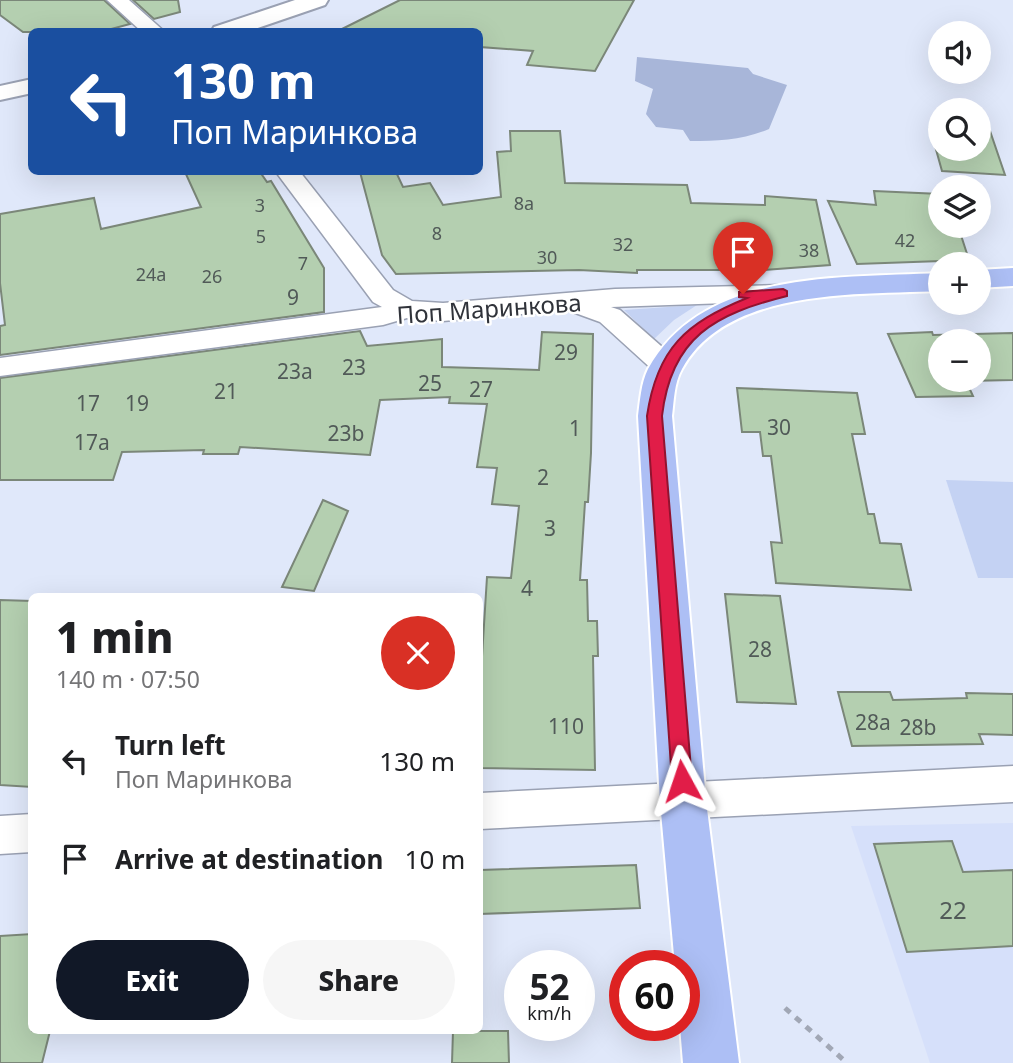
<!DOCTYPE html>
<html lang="en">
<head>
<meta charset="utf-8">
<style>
	body { margin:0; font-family:"Noto Sans",sans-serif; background:#f6f6f6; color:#202124; height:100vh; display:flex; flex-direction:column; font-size:26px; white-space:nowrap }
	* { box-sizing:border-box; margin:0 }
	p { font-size:23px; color:#757577 }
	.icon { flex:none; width:38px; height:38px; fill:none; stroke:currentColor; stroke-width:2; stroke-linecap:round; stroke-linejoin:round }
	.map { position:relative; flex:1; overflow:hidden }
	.sheet { position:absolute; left:28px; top:593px; width:455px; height:441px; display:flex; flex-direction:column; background:#fff; border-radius:10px; box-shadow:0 7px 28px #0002 }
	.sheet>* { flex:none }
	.guide { position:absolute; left:28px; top:28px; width:455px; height:147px; border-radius:10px; box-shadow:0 7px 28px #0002; background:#1a4fa0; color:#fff; overflow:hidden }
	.fabs { position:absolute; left:928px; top:21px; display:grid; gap:14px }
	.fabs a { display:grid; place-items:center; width:63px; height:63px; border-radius:50%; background:#fff; box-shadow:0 7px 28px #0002; font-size:35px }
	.speed { position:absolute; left:504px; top:950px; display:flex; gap:14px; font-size:35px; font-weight:700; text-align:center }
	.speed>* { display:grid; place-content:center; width:91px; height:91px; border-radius:50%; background:#fff; box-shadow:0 7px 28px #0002; line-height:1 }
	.speed small { font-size:18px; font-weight:400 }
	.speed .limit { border:10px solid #d22; background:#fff; color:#111 }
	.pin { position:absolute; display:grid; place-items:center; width:60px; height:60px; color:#fff; margin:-72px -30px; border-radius:50% 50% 50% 0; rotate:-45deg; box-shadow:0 0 7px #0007 }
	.pin .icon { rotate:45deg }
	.me { position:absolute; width:77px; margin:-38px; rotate:355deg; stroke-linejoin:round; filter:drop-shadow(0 0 5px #0008) }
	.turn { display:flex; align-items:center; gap:24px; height:147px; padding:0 28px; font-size:32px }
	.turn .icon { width:91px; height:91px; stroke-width:2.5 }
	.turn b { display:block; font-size:49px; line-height:60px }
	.round { display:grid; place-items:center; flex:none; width:74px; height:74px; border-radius:37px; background:#f6f6f6 }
	.overview { display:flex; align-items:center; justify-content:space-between; height:119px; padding:0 28px }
	h1 { font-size:42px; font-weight:800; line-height:52px }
	.button { display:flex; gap:14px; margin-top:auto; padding:14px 28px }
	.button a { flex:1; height:80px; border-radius:42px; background:#111827; color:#fff; font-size:28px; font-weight:800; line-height:80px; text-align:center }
	.button a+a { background:#f6f6f6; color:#202124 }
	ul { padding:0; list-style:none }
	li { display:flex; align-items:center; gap:21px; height:98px; padding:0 28px }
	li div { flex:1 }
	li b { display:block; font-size:26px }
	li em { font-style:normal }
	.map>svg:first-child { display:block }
	.built { fill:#d6e0fa }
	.green { fill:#c4d2f3 }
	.forest { fill:#a8b6d9 }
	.building { fill:#b4cfb0; stroke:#7b8779; stroke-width:2; fill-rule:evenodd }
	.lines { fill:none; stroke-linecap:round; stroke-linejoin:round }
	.street-casing { stroke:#9aa1b3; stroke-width:3 }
	.secondary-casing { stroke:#9aa1b3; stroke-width:4 }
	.primary-casing { stroke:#fff; stroke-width:4 }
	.path { stroke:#a1a7b5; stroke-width:5; stroke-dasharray:7 7; stroke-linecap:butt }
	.street { fill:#fff; fill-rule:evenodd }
	.secondary { fill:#fff; fill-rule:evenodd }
	.primary { fill:#adbff5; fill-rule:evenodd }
	.route { fill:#e11d48; stroke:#92132f; stroke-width:2 }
	.labels { text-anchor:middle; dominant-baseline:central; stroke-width:5; stroke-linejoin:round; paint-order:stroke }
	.far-number-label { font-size:18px; fill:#515a58 }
	.number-label { font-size:21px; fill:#515a58 }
	.street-label { font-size:24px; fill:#30333a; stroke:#fff }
	.near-number-label { font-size:24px; fill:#515a58 }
</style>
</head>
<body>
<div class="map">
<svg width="1013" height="1063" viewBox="0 0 1013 1063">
	<rect width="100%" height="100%" fill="#e0e8fa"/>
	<path class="built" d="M1013 823V1063H930L851 826Z"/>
	<g class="green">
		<path d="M697 305 674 320 654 339 624 310Z"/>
		<path d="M946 480 1013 482V578H978Z"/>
	</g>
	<path class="forest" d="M637 57 748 68 753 74 787 85 769 129C742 140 719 141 690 141L683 130 656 127 646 114 653 89 635 81Z"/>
	<g class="building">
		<path d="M0 0H104L130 24 100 32H23L0 15Z"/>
		<path d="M133 0H178L180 12 154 19Z"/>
		<path d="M400 0H634L595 71 527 65 533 51 480 47V32H336Z"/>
		<path d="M930 128H940V149H978V130L990 131 1005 175 942 171Z"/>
		<path d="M510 131H560L565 183 687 185 691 203 765 205V196L816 200 830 265 764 270H637V273L579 270 396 274 382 255 360 172H396L403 187 430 183 443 205 501 197 497 152 511 151Z"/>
		<path d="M185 172H260L267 182 271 181 324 268V312L0 355V326L5 325 0 283V214L94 198 101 229 201 207Z"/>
		<path d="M874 191 940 194V226H958L969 260 857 264 828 201 876 205Z"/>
		<path d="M360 331 367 346 442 339V367L539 370 542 332 593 334 591 453 588 502H585L580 580H587L588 621H597L598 656H593L595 770 480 768V688L487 577 511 578 519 506 492 504 497 468 477 467 487 404 449 403 450 397 380 400 370 455 240 447 238 454H203L204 450 122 452 113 480H0V378Z"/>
		<path d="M932 332 933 335 1013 333V380L966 381 973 396 916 397 888 334ZM940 341H978V380H940Z"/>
		<path d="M737 388 857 393 865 434H852L868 514H874L880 543 901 544 911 590 776 583 771 542 782 543 771 456H763L760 432H742Z"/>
		<path d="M323 500 348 511 314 591 282 587Z"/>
		<path d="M725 594 780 596 796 704 737 702Z"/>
		<path d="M0 600 32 601V787L0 785Z"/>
		<path d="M838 692H890L893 700 967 698 966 693 1013 694V735L979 734 983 744 852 746Z"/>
		<path d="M952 841 963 872 1013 870V946L907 952 874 844Z"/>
		<path d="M636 865 640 908 480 914V870Z"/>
		<path d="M32 934V1031H50L42 1063H0V936Z"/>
		<path d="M453 1031H508L509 1063H452Z"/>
	</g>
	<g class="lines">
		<defs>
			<g id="street">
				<path d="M107 0H129L165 32H142Z"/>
				<path d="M276 172H300L393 290 412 301 443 303 615 289 783 285 793 287 797 293 793 299 783 301 611 307 620 310 677 360 681 366 677 372 666 375 655 372 600 322 567 310 443 321 407 318 383 325 0 376V358L382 307 373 302Z"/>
				<path d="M1013 766V802L480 829V793Z"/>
				<path d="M32 814V852L0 854V816Z"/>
			</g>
			<g id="secondary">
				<path d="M295 0H328L325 5 246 32H211L214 27Z"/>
				<path d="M32 79V93L0 100V86Z"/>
			</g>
			<g id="primary">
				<path d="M1013 268V286L978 288V270Z"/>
				<path d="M940 273V291C860 295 727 287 682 369 674 383 674 401 672 416L706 801 739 1063H683L680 1026H684V966H675L660 801 638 416C640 401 641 383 648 369 703 269 841 278 940 273Z"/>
			</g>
		</defs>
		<use href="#street" class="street-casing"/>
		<use href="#secondary" class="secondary-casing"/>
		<use href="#primary" class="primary-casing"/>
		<path class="path" d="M785 1008 847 1063"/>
		<use href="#street" class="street"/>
		<use href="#secondary" class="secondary"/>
		<use href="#primary" class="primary"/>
	</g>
	<path class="route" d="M783 289 787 291V296C715 314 671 337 662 416L692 781 689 787 682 789 675 787 672 781 647 416C657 348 686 323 747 298L739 297V292Z"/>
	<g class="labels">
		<g class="far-number-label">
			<text x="524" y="203">8a</text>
			<text x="260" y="205">3</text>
			<text x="437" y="233">8</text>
			<text x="261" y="236">5</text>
			<text x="905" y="240">42</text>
			<text x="623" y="244">32</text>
			<text x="809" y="250">38</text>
			<text x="547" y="257">30</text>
			<text x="303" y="263">7</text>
			<text x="151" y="274">24a</text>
			<text x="212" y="276">26</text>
		</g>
		<g class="number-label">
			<text x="293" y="297">9</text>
			<text x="566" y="352">29</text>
			<text x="354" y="367">23</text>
			<text x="295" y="371">23a</text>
			<text x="430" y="383">25</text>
			<text x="481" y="389">27</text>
			<text x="226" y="391">21</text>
			<text x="88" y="403">17</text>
			<text x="137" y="403">19</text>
			<text x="779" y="427">30</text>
			<text x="575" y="428">1</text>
			<text x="346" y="433">23b</text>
			<text x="92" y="442">17a</text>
			<text x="543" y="477">2</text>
			<text x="550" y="528">3</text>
			<text x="527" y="588">4</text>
			<text x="760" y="649">28</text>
			<text x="873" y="722">28a</text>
			<text x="566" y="726">110</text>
			<text x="918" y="727">28b</text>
		</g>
		<g class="street-label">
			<text transform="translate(489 308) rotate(-4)">Поп Маринкова</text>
		</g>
		<g class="near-number-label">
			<text x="953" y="909">22</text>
		</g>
	</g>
</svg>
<div class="fabs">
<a><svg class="icon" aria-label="sound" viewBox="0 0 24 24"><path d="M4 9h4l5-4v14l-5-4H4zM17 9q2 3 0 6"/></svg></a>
<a><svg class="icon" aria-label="search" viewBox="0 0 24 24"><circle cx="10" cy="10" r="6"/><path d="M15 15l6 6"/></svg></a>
<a><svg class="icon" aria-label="layers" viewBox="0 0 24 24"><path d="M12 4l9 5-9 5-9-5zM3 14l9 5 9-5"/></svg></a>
<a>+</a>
<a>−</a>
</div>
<div class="speed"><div>52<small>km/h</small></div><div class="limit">60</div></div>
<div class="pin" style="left:743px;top:294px;background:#d93025"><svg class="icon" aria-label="arrive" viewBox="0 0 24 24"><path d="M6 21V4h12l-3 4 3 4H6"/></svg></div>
<svg class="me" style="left:682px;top:781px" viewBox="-20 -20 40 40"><path d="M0-17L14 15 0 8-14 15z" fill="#e11d48" stroke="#fff" stroke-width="4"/></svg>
<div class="guide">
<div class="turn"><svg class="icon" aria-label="left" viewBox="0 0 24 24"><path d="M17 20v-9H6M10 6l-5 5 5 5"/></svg><div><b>130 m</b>Поп Маринкова</div></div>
</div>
<section class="sheet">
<div class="overview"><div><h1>1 min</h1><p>140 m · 07:50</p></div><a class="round" style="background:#d93025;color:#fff"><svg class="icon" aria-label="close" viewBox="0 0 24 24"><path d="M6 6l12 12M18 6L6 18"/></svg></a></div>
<ul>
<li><svg class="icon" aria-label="left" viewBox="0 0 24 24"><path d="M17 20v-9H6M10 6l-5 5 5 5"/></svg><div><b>Turn left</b><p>Поп Маринкова</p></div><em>130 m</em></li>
<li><svg class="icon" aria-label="arrive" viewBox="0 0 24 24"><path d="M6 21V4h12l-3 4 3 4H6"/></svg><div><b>Arrive at destination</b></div><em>10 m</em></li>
</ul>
<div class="button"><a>Exit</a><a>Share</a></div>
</section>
</div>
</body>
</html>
